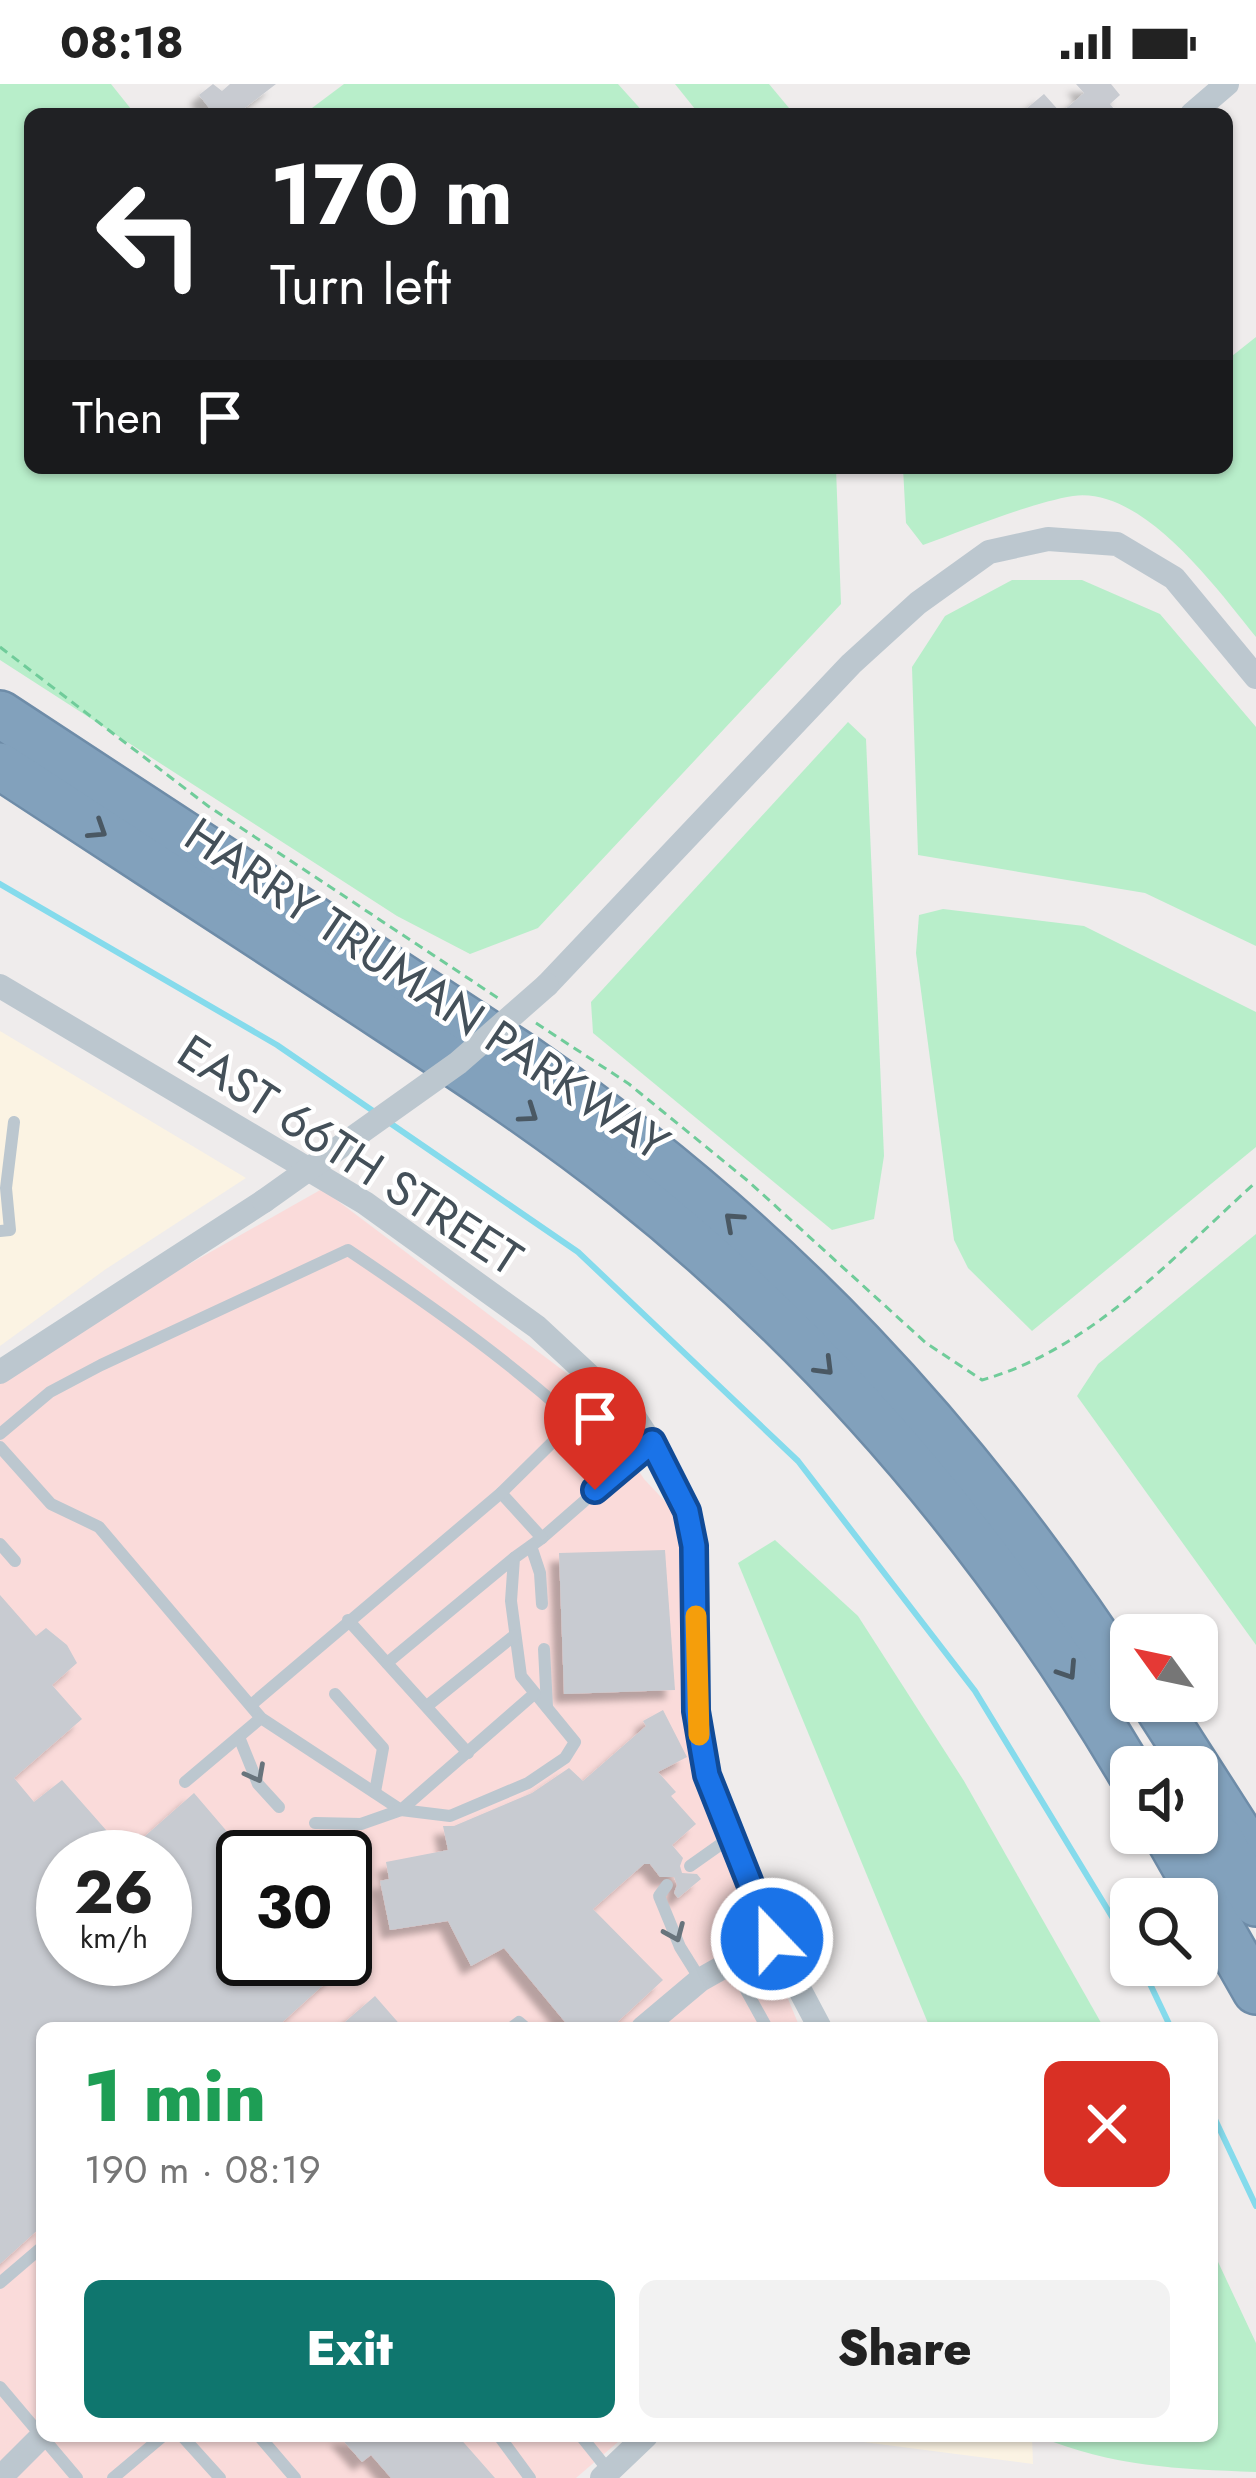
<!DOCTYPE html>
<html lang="en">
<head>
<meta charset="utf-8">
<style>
	body { margin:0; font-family:Jost,sans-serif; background:#f2f2f2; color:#222; height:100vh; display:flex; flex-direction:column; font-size:45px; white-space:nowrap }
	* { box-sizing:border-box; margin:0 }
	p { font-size:39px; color:#767676 }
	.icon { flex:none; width:66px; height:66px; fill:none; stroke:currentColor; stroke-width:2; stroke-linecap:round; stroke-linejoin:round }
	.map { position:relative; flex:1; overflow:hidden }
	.details { position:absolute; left:36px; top:1938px; width:1182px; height:420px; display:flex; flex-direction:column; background:#fff; border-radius:18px; box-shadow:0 3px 9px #0004 }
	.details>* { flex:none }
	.hud { position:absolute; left:24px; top:24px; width:1209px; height:366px; border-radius:18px; box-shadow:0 3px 9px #0004; background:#202124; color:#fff; overflow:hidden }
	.needle { width:78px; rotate:303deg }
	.tools { position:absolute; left:1110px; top:1530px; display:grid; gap:24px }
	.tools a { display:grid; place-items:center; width:108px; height:108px; border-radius:18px; background:#fff; box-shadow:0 3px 9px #0004; font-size:60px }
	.speed { position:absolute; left:36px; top:1746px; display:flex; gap:24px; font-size:60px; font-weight:700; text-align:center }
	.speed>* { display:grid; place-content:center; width:156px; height:156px; border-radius:50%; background:#fff; box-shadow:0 3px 9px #0004; line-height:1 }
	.speed small { font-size:30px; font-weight:400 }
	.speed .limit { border:6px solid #111; border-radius:18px; background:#fff; color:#111 }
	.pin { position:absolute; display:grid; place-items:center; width:102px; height:102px; color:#fff; margin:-123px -51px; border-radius:50% 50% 50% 0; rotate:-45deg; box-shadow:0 0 12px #0007 }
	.pin .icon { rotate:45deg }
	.me { position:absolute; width:132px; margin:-66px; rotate:338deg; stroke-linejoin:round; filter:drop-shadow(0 0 9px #0008) }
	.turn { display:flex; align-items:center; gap:42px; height:252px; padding:0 48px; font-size:54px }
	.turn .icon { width:156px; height:156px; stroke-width:2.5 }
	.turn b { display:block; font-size:84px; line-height:102px }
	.then { display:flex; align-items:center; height:114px; padding:0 48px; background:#0003; gap:24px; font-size:45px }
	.round { display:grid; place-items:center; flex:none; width:126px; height:126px; border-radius:18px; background:#f2f2f2 }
	.summary { display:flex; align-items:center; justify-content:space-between; height:204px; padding:0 48px }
	h1 { font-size:72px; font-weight:800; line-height:90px; color:#1e9e55 }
	.button { display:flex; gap:24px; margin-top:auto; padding:24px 48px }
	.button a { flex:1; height:138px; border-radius:18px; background:#0f766e; color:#fff; font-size:48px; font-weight:800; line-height:138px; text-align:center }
	.button a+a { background:#f2f2f2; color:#222 }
	.status { display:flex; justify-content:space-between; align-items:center; height:84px; padding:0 60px; background:#fff; direction:ltr }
	.status svg { height:33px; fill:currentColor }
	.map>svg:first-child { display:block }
	.commercial { fill:#fbf3e3 }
	.medical { fill:#fadbda; fill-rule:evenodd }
	.green { fill:#b8eeca }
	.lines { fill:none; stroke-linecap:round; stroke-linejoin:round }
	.stream { stroke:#85dbec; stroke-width:6 }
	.building { fill:#c8cbd1; filter:url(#shadow) }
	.highway-casing { stroke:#6e8ca8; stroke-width:50 }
	.path { stroke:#70cc9a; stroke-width:3; stroke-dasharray:9 6; stroke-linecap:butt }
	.lane { stroke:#bcc7cf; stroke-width:12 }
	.street { stroke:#bcc7cf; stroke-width:24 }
	.highway { stroke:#82a1bc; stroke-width:45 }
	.street-bridge { stroke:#bcc7cf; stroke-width:24 }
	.oneway { stroke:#4a5863 }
	.oneway2 { stroke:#68747c }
	.route-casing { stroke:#114b97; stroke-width:30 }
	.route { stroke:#1a73e8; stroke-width:21 }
	.slow { stroke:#f59e0b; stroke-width:21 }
	.labels { text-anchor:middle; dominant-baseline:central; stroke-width:9; stroke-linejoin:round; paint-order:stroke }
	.street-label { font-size:48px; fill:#445059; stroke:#fff }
</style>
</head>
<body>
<div class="status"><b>08:18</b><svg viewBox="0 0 49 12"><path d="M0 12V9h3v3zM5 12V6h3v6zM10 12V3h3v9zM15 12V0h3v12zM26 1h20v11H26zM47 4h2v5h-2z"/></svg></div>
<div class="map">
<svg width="1256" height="2394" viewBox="0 0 1256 2394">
	<defs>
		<filter id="shadow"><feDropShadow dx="-9" dy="9" stdDeviation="3" flood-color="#0004"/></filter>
	</defs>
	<rect width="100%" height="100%" fill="#efecec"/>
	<g class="commercial">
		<path d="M0 947 246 1094 106 1185 0 1262Z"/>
		<path d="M817 2352H1032L1033 2380Z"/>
	</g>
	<path class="medical" d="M322 1105 581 1300 644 1395 676 1429 686 1451 695 1688 800 1944H42V2352H625L576 2394H0V1299L115 1222ZM63 1773H165V1875H63ZM243 1773H345V1875H243Z"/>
	<g class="green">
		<path d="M0 0H111L135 30H30V384H836L841 520 538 844 470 870 397 832 0 576Z"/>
		<path d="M344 0H618L645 30H304Z"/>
		<path d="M675 0H769L794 30H699Z"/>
		<path d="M1256 253V553C1217 505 1143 402 1073 412 1030 419 965 446 923 461L906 439 903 384H1227V276Z"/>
		<path d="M1012 496H1082L1160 530 1256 643V862L1145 809 918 771 912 583 945 532Z"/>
		<path d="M848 638 866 655 884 1072 874 1135 832 1146 593 949 591 918Z"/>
		<path d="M943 825 1084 842 1256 928V1063L1032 1247 968 1184 954 1156 916 869 919 831Z"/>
		<path d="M1256 1150V1561L1077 1312 1098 1280Z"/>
		<path d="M775 1456 858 1532 964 1697 1104 1944H930L738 1479Z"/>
		<path d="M1212 2165 1256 2259V2388C1177 2385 1113 2383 1038 2352H1212Z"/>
	</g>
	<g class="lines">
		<g class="stream">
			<path d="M0 800 277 961 376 1029"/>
			<path d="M387 1037 578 1168 798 1377 975 1607 1131 1864"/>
			<path d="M1141 1881 1171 1944"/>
			<path d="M1212 2029 1256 2122"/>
		</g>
	</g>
	<g class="building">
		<path d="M213 0 222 7 230 0H276L237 30H214L199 11Z"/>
		<path d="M1076 0H1111L1120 11 1110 20 1118 30H1020L1044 10 1061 29 1084 9Z"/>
		<path d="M665 1466 675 1606 564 1610 559 1469Z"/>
		<path d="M0 1511 36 1552 46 1544 67 1561 77 1579 52 1601 82 1635 14 1694 34 1718 62 1696 114 1755 94 1773H63V1875H165V1773L144 1753 194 1709 241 1764 261 1754 273 1755 314 1773H243V1875H352L276 1944H42V2142L0 2180Z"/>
		<path d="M663 1626 687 1673 658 1688 676 1708 671 1712 696 1740 672 1761 683 1774 680 1782 682 1789 697 1790 701 1795 678 1814 674 1809 677 1801 674 1793H660L650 1780H644L593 1825 663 1896 611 1944H570L504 1864 471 1882 448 1837 390 1846 380 1797 389 1795 386 1778 448 1766 443 1742H454L532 1709 569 1684 583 1697 646 1642 643 1637Z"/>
		<path d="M375 1912 403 1944H338Z"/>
		<path d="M339 2352H458L495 2394H391L371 2371 362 2378Z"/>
	</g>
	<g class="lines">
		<defs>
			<g id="highway">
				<path d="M0 630 525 974C777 1149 964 1348 1131 1605"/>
				<path d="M0 682C116 758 233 834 349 910 443 972 537 1032 625 1102 830 1265 998 1464 1131 1689"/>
				<path d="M1154 1617 1256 1776"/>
				<path d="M1166 1749 1256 1907"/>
				<path d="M1219 1754 1256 1819"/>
			</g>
		</defs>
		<use href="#highway" class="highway-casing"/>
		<g class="path">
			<path d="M0 563 208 722 498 914"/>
			<path d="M536 939 629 1000 748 1097 926 1259 982 1296C1092 1265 1173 1173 1256 1098"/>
		</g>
		<g class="lane">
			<path d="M0 1147 10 1146 6 1104 14 1038"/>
			<path d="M0 1350 50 1308 101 1281 348 1166C445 1231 540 1298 622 1383"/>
			<path d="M0 1363 51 1420 99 1443 261 1634 401 1726 450 1732 528 1699 565 1674 575 1658 521 1592 511 1517 514 1474 542 1454 652 1358"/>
			<path d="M501 1409 542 1454"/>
			<path d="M0 1460 15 1477"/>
			<path d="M531 1462 540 1489 542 1520"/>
			<path d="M348 1536 468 1669"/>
			<path d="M544 1565 547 1623"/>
			<path d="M387 1579 514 1474"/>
			<path d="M335 1610 383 1664 375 1708"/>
			<path d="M251 1621 501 1409 576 1335"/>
			<path d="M427 1622 515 1551"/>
			<path d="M239 1653 258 1700 279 1723"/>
			<path d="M185 1698 261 1634"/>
			<path d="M315 1739 361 1740 401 1726 534 1610"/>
			<path d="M690 1782 731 1753"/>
			<path d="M667 1801 659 1812 680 1863 700 1895"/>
			<path d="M730 1877 767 1944"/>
			<path d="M511 1944 519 1938 526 1944"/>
			<path d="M0 2199 42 2163"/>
			<path d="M0 2303 77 2394"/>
			<path d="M182 2352 220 2394"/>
			<path d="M259 2352 295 2394"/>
			<path d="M499 2352 530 2394"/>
			<path d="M581 2352 609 2387"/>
			<path d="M113 2394 163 2352"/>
		</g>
		<g class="street">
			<path d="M1192 30 1227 0"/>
			<path d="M547 901 851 580 918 519 989 468 1048 455 1117 460 1174 494 1256 593"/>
			<path d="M0 902 365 1119 537 1243 635 1334 667 1383 687 1427 694 1462 696 1627 707 1691 773 1855 820 1944"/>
			<path d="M0 1288 264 1117"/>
			<path d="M643 1944 700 1896 773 1855"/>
			<path d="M0 2394 42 2352"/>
			<path d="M602 2394 646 2352"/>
		</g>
		<use href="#highway" class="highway"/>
		<path class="street-bridge" d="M264 1117 458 979 547 901"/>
	</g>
	<defs><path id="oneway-chevron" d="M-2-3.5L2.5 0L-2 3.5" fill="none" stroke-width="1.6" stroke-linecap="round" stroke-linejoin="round" transform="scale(3)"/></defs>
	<g class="oneway">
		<use href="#oneway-chevron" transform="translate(98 746) rotate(33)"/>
		<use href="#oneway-chevron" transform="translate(529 1030) rotate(35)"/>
		<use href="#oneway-chevron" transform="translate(733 1137) rotate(-138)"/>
		<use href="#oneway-chevron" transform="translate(825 1283) rotate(45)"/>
		<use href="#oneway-chevron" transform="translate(1068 1587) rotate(57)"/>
	</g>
	<g class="oneway2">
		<use href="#oneway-chevron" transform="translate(256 1690) rotate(62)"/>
		<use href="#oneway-chevron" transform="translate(675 1849) rotate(67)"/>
	</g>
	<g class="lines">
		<defs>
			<path id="route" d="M595 1406 652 1358 687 1427 694 1462 696 1627 707 1691 772 1855"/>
		</defs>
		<use href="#route" class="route-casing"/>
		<use href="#route" class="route"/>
		<path class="slow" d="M696 1532 699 1651"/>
	</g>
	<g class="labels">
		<g class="street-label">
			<text transform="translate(427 905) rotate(34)">HARRY TRUMAN PARKWAY</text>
			<text transform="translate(350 1071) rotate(33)">EAST 66TH STREET</text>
		</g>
	</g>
</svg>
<div class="tools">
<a><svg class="needle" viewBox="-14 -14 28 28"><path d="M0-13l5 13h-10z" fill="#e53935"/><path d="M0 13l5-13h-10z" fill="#767676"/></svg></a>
<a><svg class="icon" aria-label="sound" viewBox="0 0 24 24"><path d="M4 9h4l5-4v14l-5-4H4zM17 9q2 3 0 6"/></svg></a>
<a><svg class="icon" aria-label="search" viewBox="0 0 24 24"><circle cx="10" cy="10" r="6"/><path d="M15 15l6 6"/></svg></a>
</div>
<div class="speed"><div>26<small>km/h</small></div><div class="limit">30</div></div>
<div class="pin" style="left:595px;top:1406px;background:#d93025"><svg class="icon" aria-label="arrive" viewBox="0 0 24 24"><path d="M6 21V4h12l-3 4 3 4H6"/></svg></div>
<svg class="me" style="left:772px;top:1855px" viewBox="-20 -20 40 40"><circle r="17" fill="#1a73e8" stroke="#fff" stroke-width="3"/><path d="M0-11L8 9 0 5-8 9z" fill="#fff"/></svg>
<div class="hud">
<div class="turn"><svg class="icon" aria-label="left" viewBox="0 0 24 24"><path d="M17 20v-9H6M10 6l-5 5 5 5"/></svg><div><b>170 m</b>Turn left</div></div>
<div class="then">Then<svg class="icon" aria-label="arrive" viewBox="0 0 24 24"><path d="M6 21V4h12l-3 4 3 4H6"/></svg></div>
</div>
<section class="details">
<div class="summary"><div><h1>1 min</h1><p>190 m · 08:19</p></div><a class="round" style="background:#d93025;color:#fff"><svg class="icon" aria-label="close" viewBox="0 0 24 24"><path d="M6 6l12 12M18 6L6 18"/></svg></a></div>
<div class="button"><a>Exit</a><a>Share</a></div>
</section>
</div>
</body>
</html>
